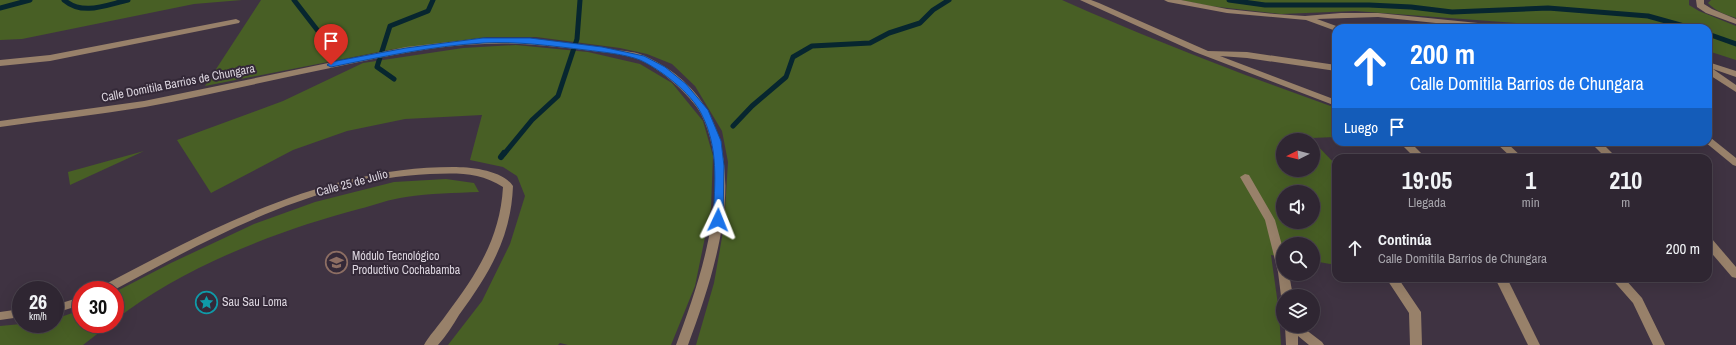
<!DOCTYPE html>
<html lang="es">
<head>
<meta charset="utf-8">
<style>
	body { margin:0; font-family:"Archivo Narrow",sans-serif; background:#372e3a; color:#f1f3f6; height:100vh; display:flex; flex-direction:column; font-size:15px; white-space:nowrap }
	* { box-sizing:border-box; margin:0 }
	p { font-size:13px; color:#a7a5ac }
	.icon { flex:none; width:22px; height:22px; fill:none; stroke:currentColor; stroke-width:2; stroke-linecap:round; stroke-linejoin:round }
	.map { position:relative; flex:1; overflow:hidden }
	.drawer { position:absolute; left:1332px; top:154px; width:380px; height:128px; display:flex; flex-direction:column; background:#2f2632; border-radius:12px; box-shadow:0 4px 16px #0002,0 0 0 1px #4a434d }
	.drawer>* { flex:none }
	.banner { position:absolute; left:1332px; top:24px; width:380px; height:122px; border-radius:12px; box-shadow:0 4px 16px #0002,0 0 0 1px #4a434d; background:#1a73e8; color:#fff; overflow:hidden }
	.needle { width:26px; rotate:264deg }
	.buttons { position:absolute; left:1276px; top:133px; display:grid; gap:8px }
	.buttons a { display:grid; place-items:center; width:44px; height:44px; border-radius:50%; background:#2f2632; box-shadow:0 4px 16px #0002,0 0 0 1px #4a434d; font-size:20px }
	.speed { position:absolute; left:12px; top:281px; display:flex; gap:8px; font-size:20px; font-weight:700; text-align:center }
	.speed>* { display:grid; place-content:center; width:52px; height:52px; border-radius:50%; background:#2f2632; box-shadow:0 4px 16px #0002,0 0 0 1px #4a434d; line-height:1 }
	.speed small { font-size:10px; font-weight:400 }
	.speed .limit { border:6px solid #d22; background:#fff; color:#111 }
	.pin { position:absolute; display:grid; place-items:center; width:34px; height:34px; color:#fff; margin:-41px -17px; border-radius:50% 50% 50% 0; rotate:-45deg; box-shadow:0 0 4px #0007 }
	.pin .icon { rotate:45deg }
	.me { position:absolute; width:44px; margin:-22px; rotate:2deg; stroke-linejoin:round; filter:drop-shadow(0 0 3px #0008) }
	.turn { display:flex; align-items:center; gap:14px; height:84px; padding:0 12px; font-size:18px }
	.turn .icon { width:52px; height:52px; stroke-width:2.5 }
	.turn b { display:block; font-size:28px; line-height:34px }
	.then { display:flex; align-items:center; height:38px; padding:0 12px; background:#0003; gap:8px; font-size:15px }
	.eta { display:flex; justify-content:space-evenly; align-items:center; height:68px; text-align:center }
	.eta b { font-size:24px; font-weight:700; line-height:28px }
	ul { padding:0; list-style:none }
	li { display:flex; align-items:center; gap:12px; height:52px; padding:0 12px }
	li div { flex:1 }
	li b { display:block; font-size:15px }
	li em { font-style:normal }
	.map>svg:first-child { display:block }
	.green { fill:#485f25; fill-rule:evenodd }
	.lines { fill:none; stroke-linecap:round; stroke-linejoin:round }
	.stream-far1 { stroke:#07262f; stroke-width:5 }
	.stream { stroke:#07262f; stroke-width:6 }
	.minor { fill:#98816a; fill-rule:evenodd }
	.route { fill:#1a73e8; stroke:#114b97 }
	.labels { text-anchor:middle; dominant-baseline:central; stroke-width:4; stroke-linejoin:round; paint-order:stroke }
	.street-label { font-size:12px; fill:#dbd4de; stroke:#342938 }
	.poi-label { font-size:12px; fill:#dbd4de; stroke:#342938; text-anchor:start }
</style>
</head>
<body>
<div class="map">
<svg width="1736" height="345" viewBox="0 0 1736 345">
	<rect width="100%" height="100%" fill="#3f3342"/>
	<g class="green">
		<path d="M0 0H242L194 4 22 39 0 40Z"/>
		<path d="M261 0H1062C1152 40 1243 75 1336 108V137L1311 138 1312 140H1283V170H1313V141L1336 165V265L1313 261V244H1283V257L1271 255 1279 312 1281 345H696L714 283 724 226 728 162 722 131 695 86 672 64 647 54 620 48 536 37H487L394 49 205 86ZM1283 192H1313V222H1283Z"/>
		<path d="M1180 0H1689V5L1699 11 1736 26V60L1708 51V28H1581L1355 11 1281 14 1210 6Z"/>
		<path d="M1711 0H1736V18C1726 15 1715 11 1708 3Z"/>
		<path d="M516 45 588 52 640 64 672 83 703 121 713 156 711 208 695 286 671 345H568L560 343 558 345H448L482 301 510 244 525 196 517 176 503 167 470 160 482 115 405 119 347 131 293 150 211 193 177 140 283 101 363 63 463 48Z"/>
		<path d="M144 151 70 185 68 172Z"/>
		<path d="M446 179 474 183 479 192C455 193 430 193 406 197 390 199 375 205 359 209 276 231 183 267 115 320V292L171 263 254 224 315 202 394 182Z"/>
		<path d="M81 310V324H110L83 345H0V326L21 324H55V319Z"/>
	</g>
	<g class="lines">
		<g class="stream-far1">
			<path d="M64 0C83 16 106 5 128 0"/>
			<path d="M294 0 318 31"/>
			<path d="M1229 0 1265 5H1369L1411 7 1452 12 1548 8 1648 16 1691 28"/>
			<path d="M0 8 30 0"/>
			<path d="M1708 34 1736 44"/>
			<path d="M394 79 377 67 390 26 428 11 433 0"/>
			<path d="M733 126 752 106 786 77 793 57 812 46 870 43 889 33 920 23 933 10 949 0"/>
			<path d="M504 154 532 120 558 96 577 39 580 0"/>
		</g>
		<path class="stream" d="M501 157 504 153"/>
		<g class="minor">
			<path d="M1080 0H1091L1099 3 1208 51 1247 52 1336 65V71L1247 58 1220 56 1336 100V106L1195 52Z"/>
			<path d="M1164 0H1181L1227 9 1275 14 1305 16 1341 13H1378L1508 26 1512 28H1484L1378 17 1317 19 1339 27 1336 28V31L1306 20 1227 13 1168 2Z"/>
			<path d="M1696 0H1704V4L1712 9 1736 19V24L1706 13 1697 7Z"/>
			<path d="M236 19 240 21 239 23 50 61 0 66V60L50 55Z"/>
			<path d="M483 38C528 38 572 42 615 50 625 51 637 52 645 56 766 112 724 248 688 345H676C700 281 735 180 701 114 691 95 659 68 640 60 624 53 595 52 577 49 546 46 516 42 485 44 438 45 387 56 340 66 275 79 210 95 145 107 97 115 48 120 0 127V121L144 101 406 47Z"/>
			<path d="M1708 62 1736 71V77L1713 69 1736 85V92L1708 74Z"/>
			<path d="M1708 137 1711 138 1736 158V166L1733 165 1705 142H1708Z"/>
			<path d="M1399 142H1410L1426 158H1415Z"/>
			<path d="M1495 142H1506L1523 158H1512Z"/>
			<path d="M1590 142H1601L1617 158H1606Z"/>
			<path d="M453 167C471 167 502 170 513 186 511 238 489 274 459 315 453 325 446 336 438 345H424C428 337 440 324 446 315 476 275 500 239 503 187 480 172 457 173 430 174 316 179 212 237 114 290H98L100 287C210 229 325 167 453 167Z"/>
			<path d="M1245 174 1249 175 1275 220 1283 249V274H1289L1293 296H1283V299L1281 296 1278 272 1265 220 1240 177Z"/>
			<path d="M1708 238 1712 239 1736 267V278L1732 277 1708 249Z"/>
			<path d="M1386 278H1398L1421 312 1422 345H1410L1409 313Z"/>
			<path d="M1495 278H1507L1540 345H1528Z"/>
			<path d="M1611 278H1624L1642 298 1665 345H1653L1633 303Z"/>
			<path d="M81 297V305L55 313V305Z"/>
			<path d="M21 309V317L0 320V312Z"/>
			<path d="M1285 326H1301L1322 342 1324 345H1309L1298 336V345H1286Z"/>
		</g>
	</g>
	<path class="route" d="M483 38H530L602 47 644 56 665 67 686 84 708 110 721 141 724 166 723 220 721 222 718 223 713 220C715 183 719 147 701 113 691 93 660 69 640 60 625 54 602 52 586 50 552 46 518 41 483 43 432 46 381 57 331 67L327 65 331 62 406 48Z"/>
	<defs>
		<symbol id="university-ring" viewBox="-11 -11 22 22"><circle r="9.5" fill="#342938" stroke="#8d6e63" stroke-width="1.5"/><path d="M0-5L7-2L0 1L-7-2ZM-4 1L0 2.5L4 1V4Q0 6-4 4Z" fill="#8d6e63"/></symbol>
		<symbol id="sight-ring" viewBox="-11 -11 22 22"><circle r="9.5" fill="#342938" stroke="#0f9aa8" stroke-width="1.5"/><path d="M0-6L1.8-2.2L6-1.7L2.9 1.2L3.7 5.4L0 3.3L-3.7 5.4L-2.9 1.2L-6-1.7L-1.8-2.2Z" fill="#0f9aa8"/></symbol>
	</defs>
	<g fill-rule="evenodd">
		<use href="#university-ring" x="324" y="250" width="25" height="25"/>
		<use href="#sight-ring" x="194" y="290" width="25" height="25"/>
	</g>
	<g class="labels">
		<g class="street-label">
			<text transform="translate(178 83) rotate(-11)">Calle Domitila Barrios de Chungara</text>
			<text transform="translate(352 183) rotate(-15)">Calle 25 de Julio</text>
		</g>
		<g class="poi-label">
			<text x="352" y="256">Módulo Tecnológico<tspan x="352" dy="14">Productivo Cochabamba</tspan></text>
			<text x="222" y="302">Sau Sau Loma</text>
		</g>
	</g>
</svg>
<div class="buttons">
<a><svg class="needle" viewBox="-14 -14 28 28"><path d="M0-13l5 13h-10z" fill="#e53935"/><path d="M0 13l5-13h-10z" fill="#a7a5ac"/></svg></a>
<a><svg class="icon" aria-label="sound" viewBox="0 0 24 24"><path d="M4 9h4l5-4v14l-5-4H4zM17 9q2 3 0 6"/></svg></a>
<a><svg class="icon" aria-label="search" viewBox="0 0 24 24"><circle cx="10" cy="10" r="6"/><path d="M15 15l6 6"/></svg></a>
<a><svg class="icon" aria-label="layers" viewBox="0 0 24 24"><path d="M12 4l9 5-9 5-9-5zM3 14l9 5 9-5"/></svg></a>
</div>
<div class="speed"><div>26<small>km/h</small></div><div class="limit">30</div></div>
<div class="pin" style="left:331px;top:65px;background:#d93025"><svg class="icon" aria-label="arrive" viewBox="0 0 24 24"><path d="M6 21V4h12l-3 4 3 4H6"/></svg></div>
<svg class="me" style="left:718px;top:220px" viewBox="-20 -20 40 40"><path d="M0-17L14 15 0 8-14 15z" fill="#1a73e8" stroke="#fff" stroke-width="4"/></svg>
<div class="banner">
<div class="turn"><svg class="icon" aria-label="ahead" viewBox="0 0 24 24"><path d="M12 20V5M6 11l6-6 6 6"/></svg><div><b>200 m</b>Calle Domitila Barrios de Chungara</div></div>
<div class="then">Luego<svg class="icon" aria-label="arrive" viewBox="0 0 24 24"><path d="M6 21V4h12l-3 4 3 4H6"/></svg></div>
</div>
<section class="drawer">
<div class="eta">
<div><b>19:05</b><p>Llegada</p></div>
<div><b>1</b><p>min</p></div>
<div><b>210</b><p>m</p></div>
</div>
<ul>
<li><svg class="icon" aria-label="ahead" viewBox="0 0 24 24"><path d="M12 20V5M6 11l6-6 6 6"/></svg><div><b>Continúa</b><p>Calle Domitila Barrios de Chungara</p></div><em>200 m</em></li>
</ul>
</section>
</div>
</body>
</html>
